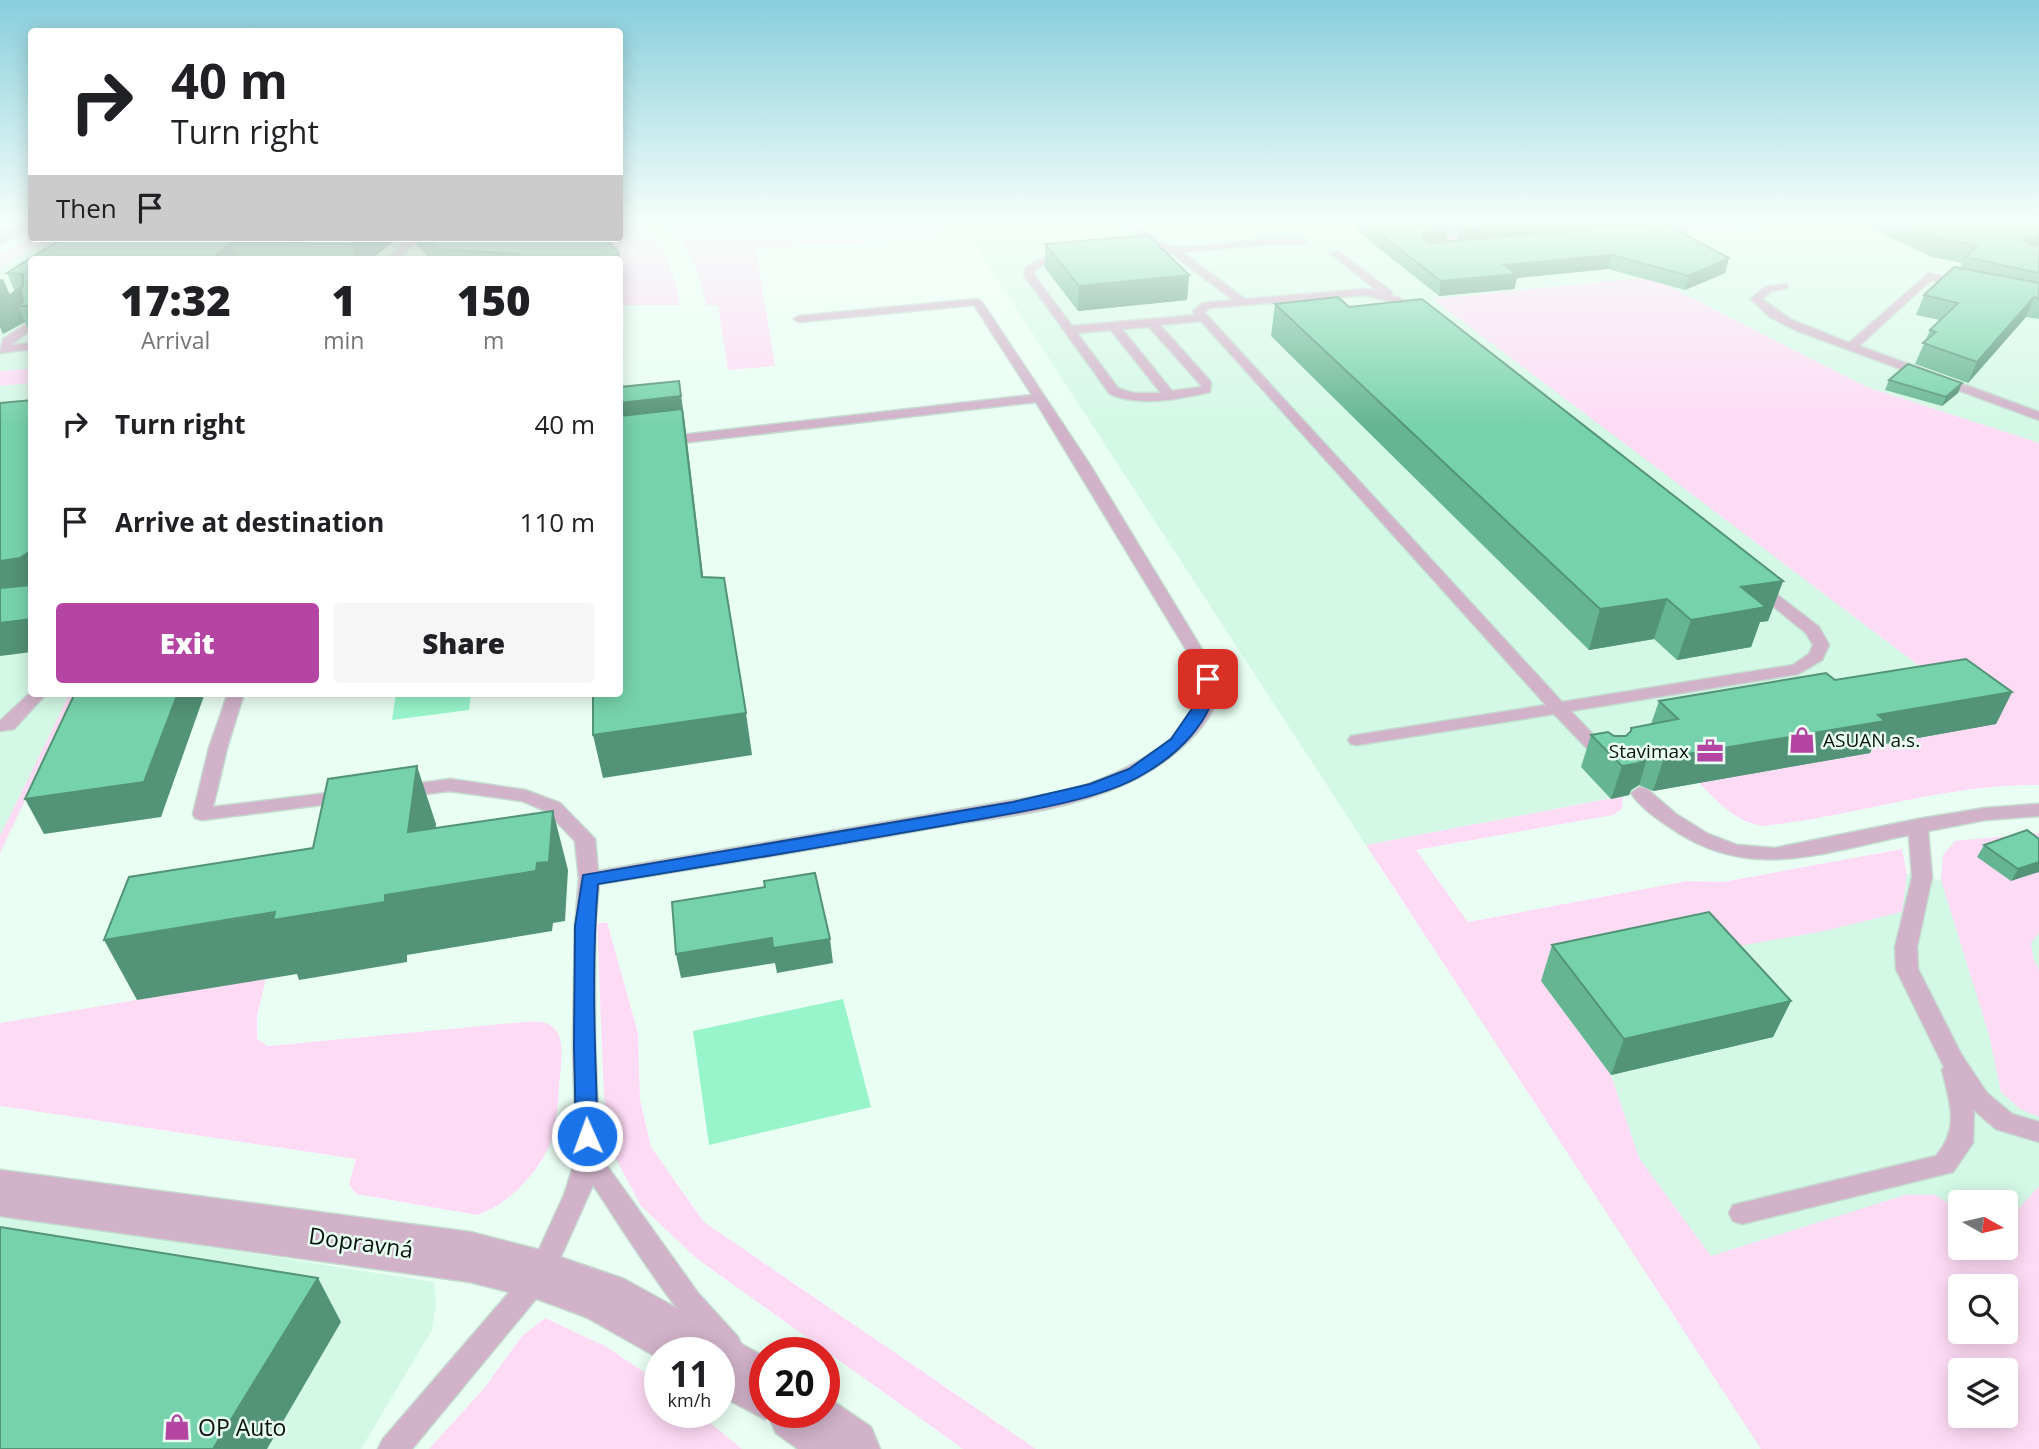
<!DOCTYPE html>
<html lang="en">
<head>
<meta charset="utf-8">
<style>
	body { margin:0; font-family:"Open Sans",sans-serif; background:#f6f6f6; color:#202124; height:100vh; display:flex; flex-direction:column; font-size:26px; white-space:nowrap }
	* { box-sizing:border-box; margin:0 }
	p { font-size:23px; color:#757577 }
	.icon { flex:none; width:38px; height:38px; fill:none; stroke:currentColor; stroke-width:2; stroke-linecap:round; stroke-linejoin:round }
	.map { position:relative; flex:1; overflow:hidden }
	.details { position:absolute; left:28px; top:256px; width:595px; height:441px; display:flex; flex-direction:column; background:#fff; border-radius:7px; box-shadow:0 4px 18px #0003 }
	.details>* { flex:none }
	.hud { position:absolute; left:28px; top:28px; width:595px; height:214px; border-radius:7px; box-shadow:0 4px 18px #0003; background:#fff; color:#202124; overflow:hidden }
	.needle { width:46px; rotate:98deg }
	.controls { position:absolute; left:1948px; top:1190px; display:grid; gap:14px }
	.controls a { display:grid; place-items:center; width:70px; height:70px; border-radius:7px; background:#fff; box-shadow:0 4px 18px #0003; font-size:35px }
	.speed { position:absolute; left:644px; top:1337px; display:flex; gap:14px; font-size:35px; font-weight:700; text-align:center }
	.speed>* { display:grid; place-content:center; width:91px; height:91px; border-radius:50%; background:#fff; box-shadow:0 4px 18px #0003; line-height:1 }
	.speed small { font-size:18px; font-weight:400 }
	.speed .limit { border:10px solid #d22; background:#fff; color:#111 }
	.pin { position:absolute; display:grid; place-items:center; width:60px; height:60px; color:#fff; margin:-30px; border-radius:14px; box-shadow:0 4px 10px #0006 }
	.me { position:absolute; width:77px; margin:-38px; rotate:358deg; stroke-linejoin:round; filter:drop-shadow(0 0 5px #0008) }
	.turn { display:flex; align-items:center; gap:24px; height:147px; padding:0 28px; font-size:32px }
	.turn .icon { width:91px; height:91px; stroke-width:2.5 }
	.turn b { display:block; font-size:49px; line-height:60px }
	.then { display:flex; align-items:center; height:66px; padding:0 28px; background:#0003; gap:14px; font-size:26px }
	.eta { display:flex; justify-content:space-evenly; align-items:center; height:119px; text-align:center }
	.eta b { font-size:42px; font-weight:800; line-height:49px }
	.primary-button { display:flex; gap:14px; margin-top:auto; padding:14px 28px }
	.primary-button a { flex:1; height:80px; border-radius:7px; background:#b445a2; color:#fff; font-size:28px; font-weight:800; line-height:80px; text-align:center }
	.primary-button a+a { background:#f6f6f6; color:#202124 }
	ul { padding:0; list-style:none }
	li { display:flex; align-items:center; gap:21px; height:98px; padding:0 28px }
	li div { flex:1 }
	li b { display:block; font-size:26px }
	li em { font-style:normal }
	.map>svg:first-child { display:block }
	.built { fill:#d4f8e6; fill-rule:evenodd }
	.green { fill:#fedbf5; fill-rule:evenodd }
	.water { fill:#98f4cb }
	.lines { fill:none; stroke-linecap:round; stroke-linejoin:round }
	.service-casing { stroke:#c5d9cf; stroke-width:3 }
	.minor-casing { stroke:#c5d9cf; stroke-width:3 }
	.service { fill:#d1b2c9; fill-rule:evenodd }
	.minor { fill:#d1b2c9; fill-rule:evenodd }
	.wall { fill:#65b592; fill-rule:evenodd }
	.shaded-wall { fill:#539377 }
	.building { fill:#76d2aa; stroke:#539377; stroke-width:2 }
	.route { fill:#1a73e8; stroke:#114b97; stroke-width:2 }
	.labels { text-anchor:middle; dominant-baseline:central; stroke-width:5; stroke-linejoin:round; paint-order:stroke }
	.poi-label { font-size:19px; fill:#0a130f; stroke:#e9fff4; text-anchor:start }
	.near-street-label { font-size:23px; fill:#0a130f; stroke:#e9fff4 }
	.near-poi-label { font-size:23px; fill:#0a130f; stroke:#e9fff4; text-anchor:start }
</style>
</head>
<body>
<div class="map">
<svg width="2039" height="1449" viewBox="0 0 2039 1449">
	<rect width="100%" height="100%" fill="#e9fff4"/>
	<g class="built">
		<path d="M960 222H1960L2039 247V443L1867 387 1650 277 1434 299 1996 724 1366 845Z"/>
		<path d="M42 238H616L626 250 620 305V259H32V693H76L0 853V264Z"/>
		<path d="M2039 833V1449H1761L1455 981 1903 873 1941 880 1943 855 1955 841ZM1960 1202H2006V1248H1960ZM1960 1286H2006V1332H1960ZM1960 1370H2006V1416H1960Z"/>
		<path d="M0 1214 434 1282 436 1304 432 1330 361 1449H0Z"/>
	</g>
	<g class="green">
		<path d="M620 222H638C664 245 674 271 680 305H620V259L578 238H620Z"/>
		<path d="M664 222H949L937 233 920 238 756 249 775 366 728 370 718 306 707 305C698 274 690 244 664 222Z"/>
		<path d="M31 237 49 238 0 268V254Z"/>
		<path d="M1650 277 1867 387 2039 443V785C1945 784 1856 816 1764 826 1735 823 1718 801 1698 782L1995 723 1433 299Z"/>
		<path d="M31 365V383L0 386V371L28 369Z"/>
		<path d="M70 693H76L0 853V836Z"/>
		<path d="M1623 796 1622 809 1613 815 1416 850 1468 922 1687 881 1723 882 1902 849 1907 874 1902 912 1824 931 1541 981 1611 1075 1639 1158 1711 1256 1905 1195H1935L1960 1210V1248H2006V1223L2039 1186V1449H1761L1366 845ZM1960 1286H2006V1332H1960ZM1960 1370H2006V1416H1960Z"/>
		<path d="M2039 833V933L2031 943 2033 957 2039 970V1117L2020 1109 2001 1092 1989 1035 1941 880 1943 855 1955 841Z"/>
		<path d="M607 922 638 1033 640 1099 651 1147 704 1222 1036 1449H963L696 1258 641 1206 615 1157 604 1096 597 924Z"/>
		<path d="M266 978 257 1017V1039L268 1046 514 1023C527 1022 546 1018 555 1029 565 1040 561 1063 560 1076 558 1096 558 1116 553 1135 544 1168 509 1205 477 1215L356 1194 349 1184 356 1159 0 1106V1023Z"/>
		<path d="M545 1318 607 1347 660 1383V1412H697L742 1449H429L485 1387 522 1336Z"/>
	</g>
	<g class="water">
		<path d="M396 693H471L469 710 392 720Z"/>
		<path d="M843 999 871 1107 709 1145 693 1031Z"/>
	</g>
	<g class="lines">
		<defs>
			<g id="service">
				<path d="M1120 222C1142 222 1157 246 1178 247 1221 248 1264 232 1307 240V244L1304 245 1278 244 1182 252 1245 299 1366 289 1379 292 1330 253 1338 251 1392 292V296L1400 298 1420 314V318H1412L1392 302 1366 295 1210 308 1204 312 1562 702 1793 665 1809 654 1813 645 1806 633 1752 589 1749 586 1757 581 1762 583 1819 627 1829 645 1822 660 1798 674 1571 711 1614 757 1605 763 1599 761 1554 714 1357 745 1351 744 1348 740 1351 736 1357 735 1546 705 1201 321 1160 325 1211 382 1210 392C1179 399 1140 407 1110 394L1024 275 1026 267 1039 260 1072 258V262L1042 266 1035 270 1034 275 1072 326 1196 315 1193 311 1203 303 1233 300 1171 253 1138 255V251L1163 248ZM1149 327 1201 385V387L1172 391 1122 329ZM1111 330 1161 393H1133L1118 388 1077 333Z"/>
				<path d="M1389 222C1403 221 1413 230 1426 233 1444 237 1464 235 1482 233L1487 236C1465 250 1408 239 1389 222Z"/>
				<path d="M1730 222H1765L1760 225 1652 234 1647 231 1652 228Z"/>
				<path d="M409 238H420L398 259H387Z"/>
				<path d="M1929 273 1970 284 1965 287 1931 280 1859 346 2039 412V420L1795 330 1770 317 1751 299 1765 287 1787 284V288L1772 291 1762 299 1790 319 1849 343Z"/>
				<path d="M977 299 982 302 1090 465 1206 656C1211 667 1218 678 1217 691 1216 730 1155 771 1123 785 1066 811 999 817 938 827 825 848 712 866 599 884L595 926V1045L600 1156 698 1293 738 1337 742 1346 738 1355 728 1359C693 1345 619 1223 593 1185L549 1283 412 1449H378L383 1439 531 1267 564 1195 576 1158 573 1045 575 926 579 879 575 841 546 811 522 801 450 791 401 797 394 795 392 791 394 787 450 779 525 790 560 803 595 839 598 871 1067 791C1107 780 1196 742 1200 692 1201 679 1195 667 1190 656L1036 402 620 450V442L1032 395 974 305 799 322 794 319 799 316Z"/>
				<path d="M32 320V329L11 345 32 343V349L0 353 3 339Z"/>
				<path d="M32 691 47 693 14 729 0 731V721Z"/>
				<path d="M228 693H244L227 748 213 807 345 791 352 793 354 797 352 801 202 820 195 818 193 814 209 748Z"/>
				<path d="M1640 787 1647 789 1676 814 1708 834 1737 845 1775 848 1918 819 1985 808 2039 804V816L1985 820 1928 831 1932 877 1917 947 1918 969 1961 1054 1987 1093 2012 1114 2039 1122V1142L1996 1129 1974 1110 1973 1143 1953 1172 1742 1224 1733 1221 1729 1213 1733 1205 1936 1156C1960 1127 1950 1104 1942 1070L1944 1067 1896 969 1895 947 1912 877 1909 835C1823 852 1750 883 1671 828 1657 819 1640 807 1631 793Z"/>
			</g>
			<g id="minor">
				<path d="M16 222H32V229L0 244V230Z"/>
				<path d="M0 1170 470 1232 540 1250 624 1279 765 1357V1412H824V1395L871 1427 880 1449H798L776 1433 769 1417 765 1419 719 1395V1353H660V1359L586 1317 540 1300 470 1282 0 1216Z"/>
			</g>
		</defs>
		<use href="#service" class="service-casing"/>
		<use href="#minor" class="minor-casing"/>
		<use href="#service" class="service"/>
		<use href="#minor" class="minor"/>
	</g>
	<g class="wall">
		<path d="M1356 222H1645L1644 224 1729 258 1725 273 1685 290 1608 269 1517 278 1514 289 1439 296 1357 231 1358 223ZM1448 233 1455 234 1459 237 1458 240 1446 241Z"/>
		<path d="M1856 222H2039V319L2026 317 1968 383 1915 364 1930 330 1940 320 1916 315 1924 295 1960 268 1962 263 1932 257Z"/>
		<path d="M63 238H397L372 259H32V334H30L25 322 3 334 0 327V279H3L10 295 15 292 7 273Z"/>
		<path d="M415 238H603L619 252 623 277 620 282V259H430L417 245Z"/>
		<path d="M1045 244 1189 275 1187 300 1078 311 1045 268Z"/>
		<path d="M1275 304 1349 307 1783 581 1768 621 1760 622 1751 647 1677 660 1654 639 1589 650 1271 336Z"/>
		<path d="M1889 380 1962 383 1958 393 1942 406 1885 390Z"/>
		<path d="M1835 680 2012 692 1996 724 1873 746 1870 753 1653 791 1639 785 1631 790 1629 795 1611 799 1581 767 1591 735 1626 736 1629 734 1631 728 1651 724 1659 701Z"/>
		<path d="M2039 839 2011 881 1977 857 1984 845Z"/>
		<path d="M1552 945 1791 1001 1773 1037 1611 1075 1541 981Z"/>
	</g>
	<g class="shaded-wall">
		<path d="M1548 222H1645L1644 227 1458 243 1460 229Z"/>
		<path d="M1448 230 1446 244 1421 249 1423 235 1429 232Z"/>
		<path d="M2039 235V250L2018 256 2026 238Z"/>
		<path d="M359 238H397L372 259H356L352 244Z"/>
		<path d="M232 242 238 259H212Z"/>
		<path d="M619 252 623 277 620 282V259H613Z"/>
		<path d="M1612 255 1608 269 1517 278 1514 289 1439 296 1441 281 1504 265Z"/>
		<path d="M1729 258 1725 273 1685 290 1689 276Z"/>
		<path d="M1189 275 1187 300 1078 311 1079 286Z"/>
		<path d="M3 279 10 296 21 290 28 306H18L25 322 3 334 0 327V280Z"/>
		<path d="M2034 297 2026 317 1968 383 1977 362Z"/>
		<path d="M679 381 684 416 708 617 620 440V403Z"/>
		<path d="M1962 383 1958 393 1942 406 1946 397Z"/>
		<path d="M32 550V588L0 613V561Z"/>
		<path d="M1783 581 1768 621 1760 622 1751 647 1677 660 1691 620 1741 587Z"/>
		<path d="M1667 599 1654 639 1589 650 1600 609Z"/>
		<path d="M32 619V652L0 656V623Z"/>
		<path d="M2012 692 1996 724 1873 746 1870 753 1653 791 1664 758 1878 715Z"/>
		<path d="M178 693H205L161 817 44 834 25 799Z"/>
		<path d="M746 713 752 755 603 778 593 735Z"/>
		<path d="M1649 752 1639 785 1631 790 1629 795 1611 799 1622 766 1640 758Z"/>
		<path d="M417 766 436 824 429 888 537 863 553 811 568 870 565 921 553 923 552 931 407 955V962L299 980 297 974 137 1000 104 940 385 895 408 832Z"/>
		<path d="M2039 862V872L2011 881 2018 869Z"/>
		<path d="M772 938 830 939 833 963 777 973 775 963 681 978 676 954Z"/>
		<path d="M1791 1001 1773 1037 1611 1075 1624 1039Z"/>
		<path d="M318 1278 341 1322 267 1449H213Z"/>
	</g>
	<g class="building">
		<path d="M1364 222H1410L1418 227 1448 230 1429 232 1423 235V239L1430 243 1664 223 1729 258 1689 276 1612 255 1504 265 1517 274 1441 281Z"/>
		<path d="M1459 222H1548L1460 229 1464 224Z"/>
		<path d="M1901 222H2039V235L2026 238 2024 241 2032 246 2039 245V273L1965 257 1977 246 1939 238Z"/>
		<path d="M1148 235 1189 275 1079 286 1045 244Z"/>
		<path d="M63 238H359L352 244 232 242 212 259H32V306H18L23 302 21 290 0 302 23 286V274L7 273Z"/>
		<path d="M428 238H603L619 252 613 259H515L518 254 438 249Z"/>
		<path d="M1954 267 2039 283V298L2034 297 1977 362 1923 343 1936 332 1930 330 1958 303 1924 295Z"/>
		<path d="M1338 297 1349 307 1422 299 1783 581 1741 587 1766 607 1691 620 1667 599 1600 609 1275 304Z"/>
		<path d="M1908 364 1962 383 1946 397 1889 380Z"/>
		<path d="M679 381 681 396 620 403V387Z"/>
		<path d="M32 400V550L20 558 0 561V403Z"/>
		<path d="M682 409 702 577 724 578 746 713 593 735V693H620V416Z"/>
		<path d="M32 585V619L0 623V588Z"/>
		<path d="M1966 659 2012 692 1878 715 1885 721 1664 758 1649 752 1640 758V763L1622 766 1591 735 1608 732 1614 736H1626L1631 731V728L1678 719 1659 701 1826 673 1835 680Z"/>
		<path d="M75 693H178L144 782 25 799Z"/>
		<path d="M417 766 408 832 553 811 549 862 537 863 536 871 385 895V902L273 920 275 912 104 940 129 877 313 848 328 779Z"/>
		<path d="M2027 830 2039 839V862L2018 869 1984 845Z"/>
		<path d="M815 873 830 939 773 948 772 938 676 954 672 902 765 887 764 881Z"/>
		<path d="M1709 912 1791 1001 1624 1039 1552 945Z"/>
		<path d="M0 1227 318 1278 213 1449H0Z"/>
	</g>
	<linearGradient id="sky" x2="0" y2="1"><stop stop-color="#88cedc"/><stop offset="0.52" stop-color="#f5fffa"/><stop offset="1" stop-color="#f5fffa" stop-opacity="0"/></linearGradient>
	<rect width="2039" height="425" fill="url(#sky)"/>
	<path class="route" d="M1208 674 1216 679C1215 720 1176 756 1142 775 1097 802 1006 814 953 824 835 845 716 865 598 884 591 968 595 1052 598 1136L595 1142 587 1145 580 1142 576 1136 574 1045 575 926 583 875 1013 802 1090 784 1129 769 1171 739 1200 697V679Z"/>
	<defs>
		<symbol id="shop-bare" viewBox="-9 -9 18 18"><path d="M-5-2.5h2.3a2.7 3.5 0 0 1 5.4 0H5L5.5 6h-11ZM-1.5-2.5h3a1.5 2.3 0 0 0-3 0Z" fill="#b445a2" stroke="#e9fff4" stroke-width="2.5" paint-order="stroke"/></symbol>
		<symbol id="office-bare" viewBox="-9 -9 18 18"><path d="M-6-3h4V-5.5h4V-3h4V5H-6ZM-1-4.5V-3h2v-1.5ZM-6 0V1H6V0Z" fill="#b445a2" stroke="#e9fff4" stroke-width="2.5" paint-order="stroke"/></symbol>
	</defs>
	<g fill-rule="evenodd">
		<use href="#shop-bare" x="1783" y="721" width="38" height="38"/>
		<use href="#office-bare" x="1691" y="732" width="38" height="38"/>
		<use href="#shop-bare" x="158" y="1408" width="38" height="38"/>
	</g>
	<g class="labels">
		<g class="poi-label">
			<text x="1823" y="740">ASUAN a.s.</text>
			<text x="1689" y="751" text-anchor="end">Stavimax</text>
		</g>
		<g class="near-street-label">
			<text transform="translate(361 1242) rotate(8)">Dopravná</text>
		</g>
		<g class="near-poi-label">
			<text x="198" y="1427">OP Auto</text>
		</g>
	</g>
</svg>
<div class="controls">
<a><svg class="needle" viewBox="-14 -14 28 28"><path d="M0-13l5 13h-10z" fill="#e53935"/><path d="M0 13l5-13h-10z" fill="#757577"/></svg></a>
<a><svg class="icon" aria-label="search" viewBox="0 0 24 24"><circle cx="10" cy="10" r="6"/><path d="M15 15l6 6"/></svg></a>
<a><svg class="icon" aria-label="layers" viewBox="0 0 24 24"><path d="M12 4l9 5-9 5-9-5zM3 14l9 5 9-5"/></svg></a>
</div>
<div class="speed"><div>11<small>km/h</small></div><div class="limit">20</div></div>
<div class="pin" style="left:1208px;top:679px;background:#d93025"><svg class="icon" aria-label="arrive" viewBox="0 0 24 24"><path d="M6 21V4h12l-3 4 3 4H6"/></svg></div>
<svg class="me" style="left:587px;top:1136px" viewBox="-20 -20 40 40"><circle r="17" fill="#1a73e8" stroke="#fff" stroke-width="3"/><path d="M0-11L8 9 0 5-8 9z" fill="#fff"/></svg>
<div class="hud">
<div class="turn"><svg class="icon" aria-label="right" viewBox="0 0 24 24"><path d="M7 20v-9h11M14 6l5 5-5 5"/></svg><div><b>40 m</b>Turn right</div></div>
<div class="then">Then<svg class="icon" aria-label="arrive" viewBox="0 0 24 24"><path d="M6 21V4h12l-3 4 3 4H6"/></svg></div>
</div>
<section class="details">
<div class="eta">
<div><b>17:32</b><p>Arrival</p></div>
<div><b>1</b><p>min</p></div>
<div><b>150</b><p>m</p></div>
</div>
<ul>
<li><svg class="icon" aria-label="right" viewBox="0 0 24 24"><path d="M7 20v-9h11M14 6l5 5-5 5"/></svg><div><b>Turn right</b></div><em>40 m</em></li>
<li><svg class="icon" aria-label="arrive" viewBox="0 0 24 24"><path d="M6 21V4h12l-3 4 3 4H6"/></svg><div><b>Arrive at destination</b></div><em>110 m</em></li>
</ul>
<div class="primary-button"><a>Exit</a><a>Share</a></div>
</section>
</div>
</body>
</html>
